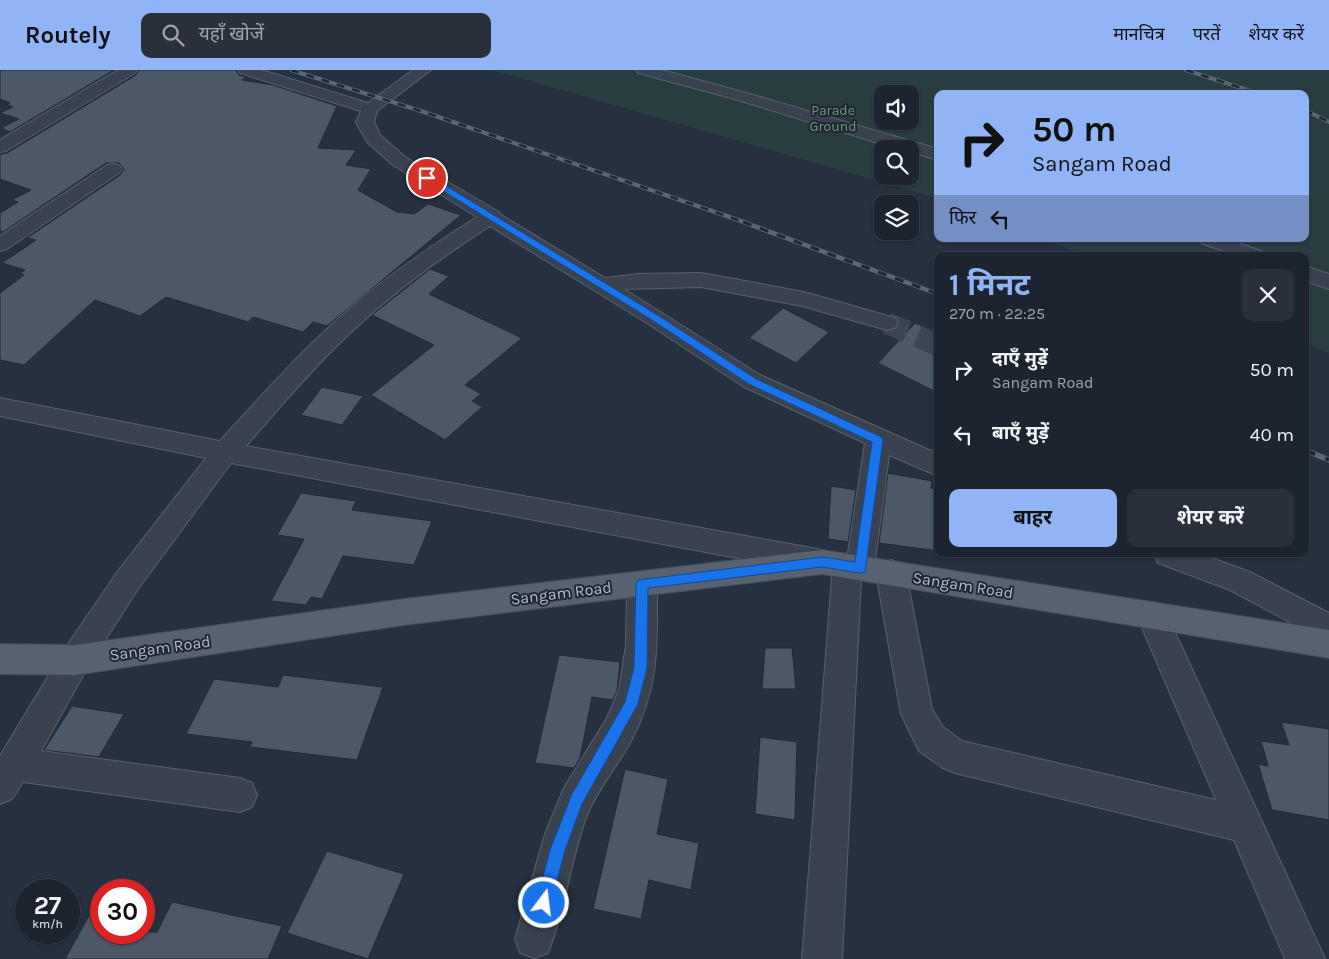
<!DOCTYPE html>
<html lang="hi">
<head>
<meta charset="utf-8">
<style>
	body { margin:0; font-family:Karla,"Noto Sans Devanagari",sans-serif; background:#29303b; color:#f1f3f6; height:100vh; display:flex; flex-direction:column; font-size:19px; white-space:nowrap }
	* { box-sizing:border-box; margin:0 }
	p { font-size:16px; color:#a0a4aa }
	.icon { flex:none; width:28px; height:28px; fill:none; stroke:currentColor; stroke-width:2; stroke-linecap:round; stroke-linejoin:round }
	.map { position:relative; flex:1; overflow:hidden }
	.panel { position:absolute; left:934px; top:182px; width:375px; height:305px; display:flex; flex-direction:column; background:#1c242f; border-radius:10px; box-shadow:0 1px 4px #0004,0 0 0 1px #3a414b }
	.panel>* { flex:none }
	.banner { position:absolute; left:934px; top:20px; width:375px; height:152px; border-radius:10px; box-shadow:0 1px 4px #0004,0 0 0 1px #3a414b; background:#90b4f5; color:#111; overflow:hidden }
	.fabs { position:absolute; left:874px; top:15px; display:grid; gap:10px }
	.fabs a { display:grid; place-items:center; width:45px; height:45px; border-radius:10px; background:#1c242f; box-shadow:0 1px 4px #0004,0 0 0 1px #3a414b; font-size:25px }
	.speed { position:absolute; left:15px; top:809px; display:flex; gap:10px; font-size:25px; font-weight:700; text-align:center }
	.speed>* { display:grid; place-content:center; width:65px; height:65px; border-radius:50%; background:#1c242f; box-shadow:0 1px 4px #0004,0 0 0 1px #3a414b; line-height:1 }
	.speed small { font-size:12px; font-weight:400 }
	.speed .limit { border:8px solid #d22; background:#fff; color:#111 }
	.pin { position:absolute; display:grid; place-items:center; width:42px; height:42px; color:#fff; margin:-21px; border:2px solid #fff; border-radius:50%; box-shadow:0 1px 5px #0007 }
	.me { position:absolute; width:55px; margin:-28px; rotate:15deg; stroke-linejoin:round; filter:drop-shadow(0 0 4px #0008) }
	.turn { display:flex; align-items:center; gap:18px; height:105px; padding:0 15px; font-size:22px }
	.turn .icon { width:65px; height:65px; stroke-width:2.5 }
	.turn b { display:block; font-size:35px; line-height:42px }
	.then { display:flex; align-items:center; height:48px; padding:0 15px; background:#0003; gap:10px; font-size:19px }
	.round { display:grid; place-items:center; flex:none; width:52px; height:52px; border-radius:10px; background:#29303b }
	.summary { display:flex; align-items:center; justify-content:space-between; height:85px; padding:0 15px }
	h1 { font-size:30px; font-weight:700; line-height:38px; color:#90b4f5 }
	.cta { display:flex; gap:10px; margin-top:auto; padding:10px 15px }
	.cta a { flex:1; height:58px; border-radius:10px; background:#90b4f5; color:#111; font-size:20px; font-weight:700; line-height:58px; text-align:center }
	.cta a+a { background:#29303b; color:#f1f3f6 }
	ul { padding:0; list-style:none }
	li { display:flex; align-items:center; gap:15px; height:65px; padding:0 15px }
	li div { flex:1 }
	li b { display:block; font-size:19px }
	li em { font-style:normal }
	header { display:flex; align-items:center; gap:30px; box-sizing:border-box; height:70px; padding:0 25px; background:#90b4f5; color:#111 }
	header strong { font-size:24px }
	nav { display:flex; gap:28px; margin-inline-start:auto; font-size:18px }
	.search { width:350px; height:45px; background:#29303b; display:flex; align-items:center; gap:12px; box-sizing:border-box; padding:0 18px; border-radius:10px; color:#a0a4aa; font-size:19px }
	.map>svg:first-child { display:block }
	.green { fill:#283d40; fill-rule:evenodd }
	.building { fill:#4c5768; stroke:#212936 }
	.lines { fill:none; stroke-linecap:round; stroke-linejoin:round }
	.minor-tunnel { stroke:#3c4554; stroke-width:22; stroke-dasharray:22 11; stroke-linecap:butt }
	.minor-casing { stroke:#58606d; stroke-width:2 }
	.major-casing { stroke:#434b58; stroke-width:2 }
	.minor { fill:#3a424f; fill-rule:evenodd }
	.major { fill:#58616f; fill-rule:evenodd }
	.rail-far2-casing { stroke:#5c6676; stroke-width:4 }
	.rail-far1-casing { stroke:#5c6676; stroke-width:4.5 }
	.rail-casing { stroke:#5c6676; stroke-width:5.5 }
	.rail-far2 { stroke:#1f2734; stroke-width:2.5; stroke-dasharray:8; stroke-linecap:butt }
	.rail-far1 { stroke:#1f2734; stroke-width:3; stroke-dasharray:9; stroke-linecap:butt }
	.rail { stroke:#1f2734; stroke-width:4; stroke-dasharray:11; stroke-linecap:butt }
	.route { fill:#1a73e8; stroke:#114b97 }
	.labels { text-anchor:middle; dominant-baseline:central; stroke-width:4; stroke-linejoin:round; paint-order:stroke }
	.far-park-label { font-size:14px; fill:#6e9a7a; stroke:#1f2734 }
	.street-label { font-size:16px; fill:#b6bdca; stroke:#1f2734 }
</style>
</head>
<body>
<header>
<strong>Routely</strong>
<div class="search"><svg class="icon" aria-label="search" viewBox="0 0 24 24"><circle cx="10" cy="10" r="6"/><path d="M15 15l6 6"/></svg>यहाँ खोजें</div>
<nav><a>मानचित्र</a><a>परतें</a><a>शेयर करें</a></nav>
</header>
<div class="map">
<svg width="1329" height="889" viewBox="0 0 1329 889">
	<rect width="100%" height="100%" fill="#26303f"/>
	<path class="green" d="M492 0H1329V283L1305 273V186H1087L1043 169H1305V24H938L937 128ZM882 24H910V51H882ZM882 79H910V106H882Z"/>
	<g class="building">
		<path d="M0 0H114L10 62 1 58 19 49 0 43 13 37 6 34 10 33 0 29Z"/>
		<path d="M139 0H236L239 5 246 7 242 10 273 15 337 36 318 78 356 80 346 95 371 99 358 120 397 142 414 144 428 134 461 145 327 256 313 252 303 262 253 247 248 252 166 227 140 246 95 230 24 295 0 290V223L24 205 20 203 25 200 2 193 36 170 27 168 120 105 124 99 119 93H106L3 162 0 161V143L18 132 12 130 31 120 0 109V84L7 83 136 5Z"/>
		<path d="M430 199 449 206 429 224 522 268 465 315 481 324 472 331 482 337 445 370 371 325 434 275 372 245Z"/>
		<path d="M783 238 829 262 796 293 749 268Z"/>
		<path d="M915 253 938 263V323L878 293Z"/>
		<path d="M322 317 363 326 342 355 301 345Z"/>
		<path d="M888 403 932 411 931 418 938 420V481L879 473Z"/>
		<path d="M831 416 856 420 848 472 828 469Z"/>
		<path d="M301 423 356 431 352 440 432 451 414 495 343 486 322 529 311 527 306 535 271 531 304 469 277 465Z"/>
		<path d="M765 578H792L796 619H762Z"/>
		<path d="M559 585 620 592 617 621 613 630 592 627 580 688 574 698 535 693Z"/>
		<path d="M283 605 383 617 357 690 250 677 252 672 186 664 214 609 278 617Z"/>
		<path d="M72 636 124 644 99 687 44 680Z"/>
		<path d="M1281 652 1329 659V750L1272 740 1258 694 1268 696 1261 671 1289 675Z"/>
		<path d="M760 667 797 672 795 750 755 744Z"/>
		<path d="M625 699 668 709 657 764 699 773 691 820 649 810 641 849 593 839Z"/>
		<path d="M327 781 404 804 368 889 287 863Z"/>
		<path d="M101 824V862H157L172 832 282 856 268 889H65Z"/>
	</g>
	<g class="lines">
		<path class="minor-tunnel" d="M887 253 938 275"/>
		<defs>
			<g id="minor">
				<path d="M118 0H137L135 3 6 81 0 82V70Z"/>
				<path d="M238 0H262L368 33 413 0H431L377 41 374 52 380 65 405 87 499 142 501 145 605 208 638 204 701 203 804 222 895 248 898 253 895 258 887 260 802 236 701 217 624 219 760 305 938 384V406L889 385 874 498 870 507 861 510 842 889H802L833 495 837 486 848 483 865 373 744 317 647 253 490 156C437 190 386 227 341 272 307 304 277 341 246 376L818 479 828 482 832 491 828 500 818 503 231 393 138 519 86 600 41 681 240 708 252 713 257 725 252 737 240 742 23 712 12 729 0 734V686L64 580 118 501 206 388 0 346V328L220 371C254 334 288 295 325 261 371 217 423 181 477 147L393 95 367 72 356 52 361 41 240 3Z"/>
				<path d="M636 0H662L743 22 938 79V90L910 82V79H898L731 28 638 3Z"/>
				<path d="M113 94 119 95 122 99 119 103 7 179 0 181V166L107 95Z"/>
				<path d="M1198 169H1227L1264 182 1267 186H1238L1201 173Z"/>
				<path d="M1305 196 1329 204V219L1305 211Z"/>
				<path d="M1154 484H1201L1250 502 1329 543V573L1230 520 1158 493Z"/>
				<path d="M891 490 901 494 906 503 932 639 943 657 962 671 1216 730 1137 546 1141 536 1152 532 1163 536 1325 889H1285L1234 770 955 703 943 698 919 681 901 644 876 503 881 494Z"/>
				<path d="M642 501 652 505 657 514C657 573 660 615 632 669 618 696 597 719 586 748 570 792 565 840 548 883L534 888 520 883 515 869 545 764 564 718 607 648 619 620 626 575 627 514 632 505Z"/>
			</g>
			<path id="major" d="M822 480 1329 560V588L822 504 404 555 75 605 0 604V574L75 575 404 529Z"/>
		</defs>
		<use href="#minor" class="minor-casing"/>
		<use href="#major" class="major-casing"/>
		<use href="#minor" class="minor"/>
		<use href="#major" class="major"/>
		<defs>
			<g id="rail-far2">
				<path d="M291 0 424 42 747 153"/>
				<path d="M1186 0 1260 24"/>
				<path d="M1305 40 1329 52"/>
			</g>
			<path id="rail-far1" d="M743 152 938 224"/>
			<path id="rail" d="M1305 380 1329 390"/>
		</defs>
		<use href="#rail-far2" class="rail-far2-casing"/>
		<use href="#rail-far1" class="rail-far1-casing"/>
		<use href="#rail" class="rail-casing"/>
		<use href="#rail-far2" class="rail-far2"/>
		<use href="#rail-far1" class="rail-far1"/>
		<use href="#rail" class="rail"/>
	</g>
	<path class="route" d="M424 106H430L659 246 756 309 881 367 883 370 865 502 860 503 822 497 648 518 647 598 638 634 582 734 565 780 551 833 549 839 544 841 538 839 536 833 550 780 572 724 625 632 634 598 636 514 638 510 822 487 855 492 872 372 749 314 652 250 424 109Z"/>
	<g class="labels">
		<g class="far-park-label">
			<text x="833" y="40">Parade<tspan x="833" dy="16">Ground</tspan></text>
		</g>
		<g class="street-label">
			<text transform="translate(963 515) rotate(9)">Sangam Road</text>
			<text transform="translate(561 523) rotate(-7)">Sangam Road</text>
			<text transform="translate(160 578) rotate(-8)">Sangam Road</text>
		</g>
	</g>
</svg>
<div class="fabs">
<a><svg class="icon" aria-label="sound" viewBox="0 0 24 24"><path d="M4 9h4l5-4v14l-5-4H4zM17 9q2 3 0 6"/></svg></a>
<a><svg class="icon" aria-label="search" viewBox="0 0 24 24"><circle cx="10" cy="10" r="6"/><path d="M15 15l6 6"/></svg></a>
<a><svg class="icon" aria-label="layers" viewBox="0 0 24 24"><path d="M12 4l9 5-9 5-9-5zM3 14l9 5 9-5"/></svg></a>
</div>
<div class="speed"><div>27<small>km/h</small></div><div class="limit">30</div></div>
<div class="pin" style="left:427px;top:108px;background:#d93025"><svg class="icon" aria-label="arrive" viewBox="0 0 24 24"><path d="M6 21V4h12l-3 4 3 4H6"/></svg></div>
<svg class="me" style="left:544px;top:833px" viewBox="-20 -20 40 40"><circle r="17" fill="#1a73e8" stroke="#fff" stroke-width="3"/><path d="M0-11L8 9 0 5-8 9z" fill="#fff"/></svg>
<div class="banner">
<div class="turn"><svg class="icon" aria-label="right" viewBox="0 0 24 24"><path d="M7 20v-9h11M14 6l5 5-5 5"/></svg><div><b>50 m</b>Sangam Road</div></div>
<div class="then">फिर<svg class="icon" aria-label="left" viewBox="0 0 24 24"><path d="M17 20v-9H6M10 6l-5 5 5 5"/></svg></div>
</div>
<section class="panel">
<div class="summary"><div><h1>1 मिनट</h1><p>270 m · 22:25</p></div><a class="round"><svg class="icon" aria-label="close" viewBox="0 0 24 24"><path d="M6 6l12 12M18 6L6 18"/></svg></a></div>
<ul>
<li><svg class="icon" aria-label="right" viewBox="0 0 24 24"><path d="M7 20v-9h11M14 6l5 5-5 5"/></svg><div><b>दाएँ मुड़ें</b><p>Sangam Road</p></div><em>50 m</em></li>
<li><svg class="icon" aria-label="left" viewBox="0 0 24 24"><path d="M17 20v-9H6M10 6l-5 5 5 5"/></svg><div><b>बाएँ मुड़ें</b></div><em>40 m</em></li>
</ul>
<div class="cta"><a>बाहर</a><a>शेयर करें</a></div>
</section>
</div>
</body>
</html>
